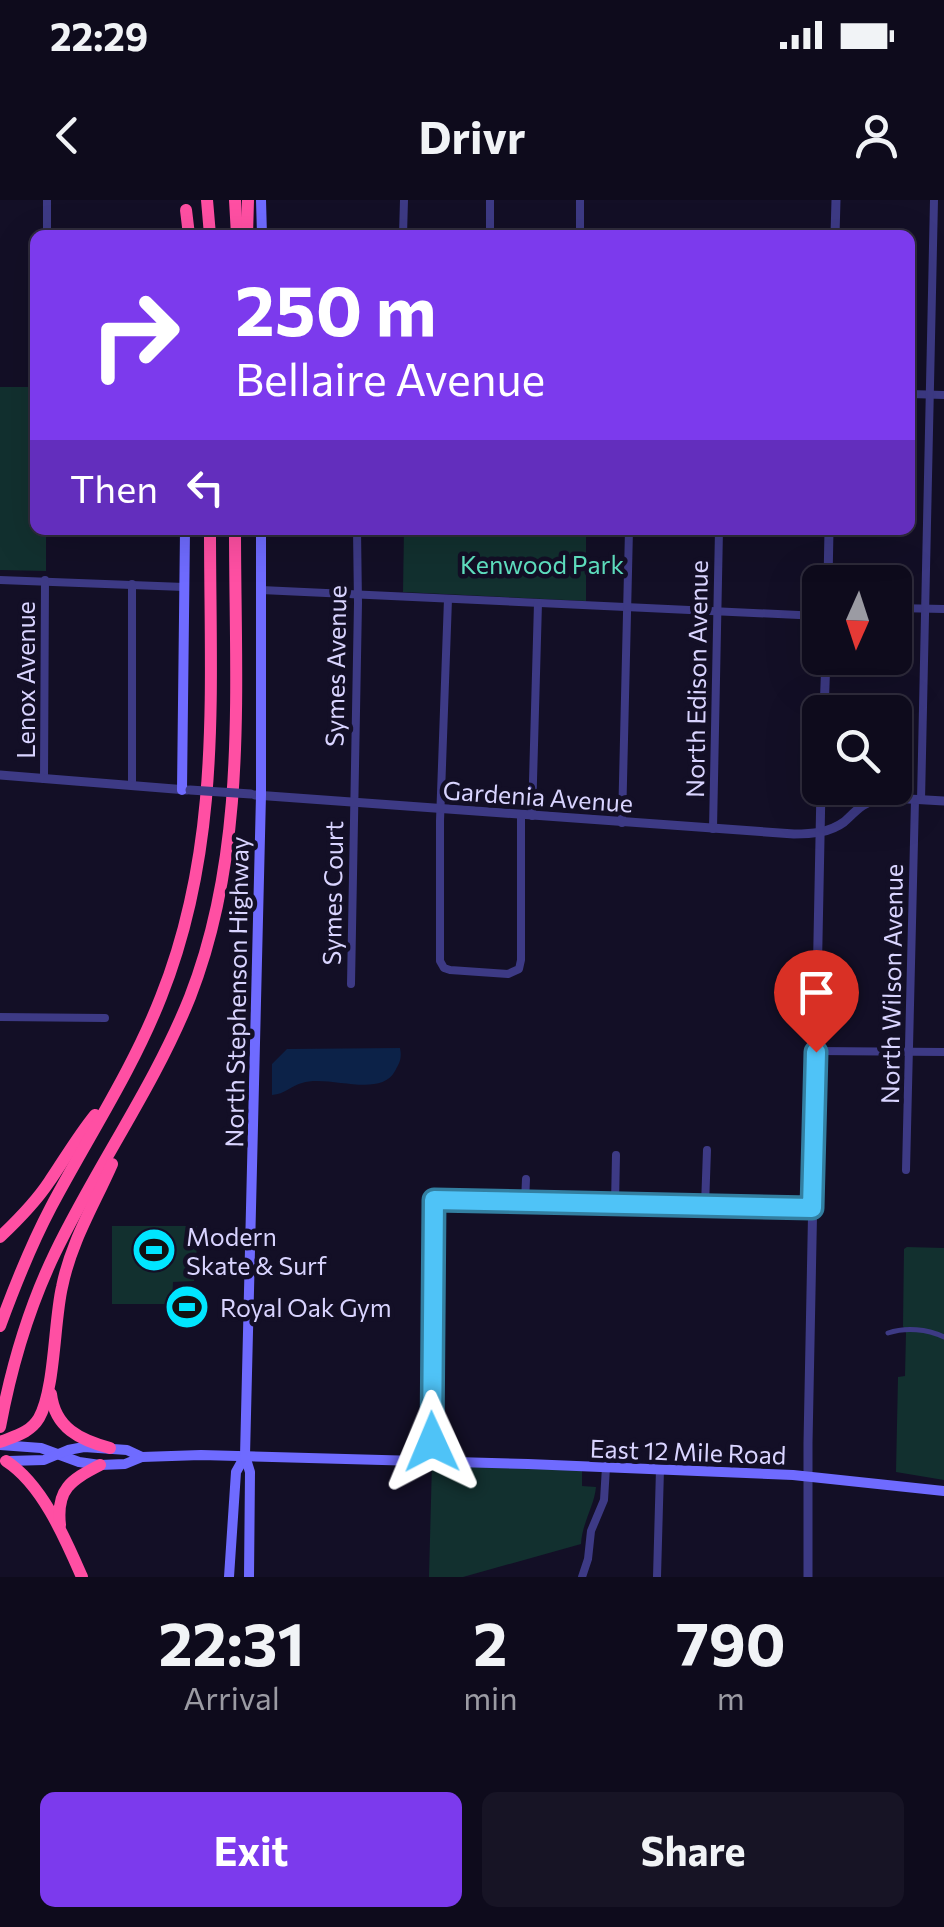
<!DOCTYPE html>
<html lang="en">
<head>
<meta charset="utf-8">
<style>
	body { margin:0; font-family:Commissioner,sans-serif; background:#171425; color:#f1f3f6; height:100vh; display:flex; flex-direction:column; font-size:38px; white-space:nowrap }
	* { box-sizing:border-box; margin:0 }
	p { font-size:32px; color:#9b9ba3 }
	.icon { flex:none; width:55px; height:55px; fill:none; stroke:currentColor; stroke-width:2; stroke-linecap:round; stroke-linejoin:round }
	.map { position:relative; height:1377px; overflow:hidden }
	.side { display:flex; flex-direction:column; background:#0e0b1c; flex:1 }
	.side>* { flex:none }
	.hud { position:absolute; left:30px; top:30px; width:885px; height:305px; border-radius:15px; box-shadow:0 10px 40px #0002,0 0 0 2px #2e2b3b; background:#7c3aed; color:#fff; overflow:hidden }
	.needle { width:65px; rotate:183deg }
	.buttons { position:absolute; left:802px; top:365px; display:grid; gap:20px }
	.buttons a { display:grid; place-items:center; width:110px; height:110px; border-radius:15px; background:#0e0b1c; box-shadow:0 10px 40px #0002,0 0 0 2px #2e2b3b; font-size:50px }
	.pin { position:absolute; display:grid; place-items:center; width:85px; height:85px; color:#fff; margin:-102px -42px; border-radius:50% 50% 50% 0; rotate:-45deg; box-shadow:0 0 10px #0007 }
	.pin .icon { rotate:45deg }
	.me { position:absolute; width:110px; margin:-55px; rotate:359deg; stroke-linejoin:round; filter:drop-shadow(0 0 8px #0008) }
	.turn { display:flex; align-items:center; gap:35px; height:210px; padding:0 40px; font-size:45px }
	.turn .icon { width:130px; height:130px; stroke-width:2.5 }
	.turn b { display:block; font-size:70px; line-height:85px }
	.then { display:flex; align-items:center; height:95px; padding:0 40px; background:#0003; gap:20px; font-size:38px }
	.eta { display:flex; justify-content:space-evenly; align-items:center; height:170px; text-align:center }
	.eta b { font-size:60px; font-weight:700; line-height:70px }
	.primary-button { display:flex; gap:20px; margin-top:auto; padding:20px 40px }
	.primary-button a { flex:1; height:115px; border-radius:15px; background:#7c3aed; color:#fff; font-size:40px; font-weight:700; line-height:115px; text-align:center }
	.primary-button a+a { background:#171425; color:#f1f3f6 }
	.status { display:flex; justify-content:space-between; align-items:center; height:70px; padding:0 50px; background:#0e0b1c; direction:ltr }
	.status svg { height:28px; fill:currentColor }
	header { display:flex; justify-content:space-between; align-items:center; height:130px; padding:0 40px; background:#0e0b1c; font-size:45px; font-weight:700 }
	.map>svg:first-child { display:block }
	.green { fill:#12302f }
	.water { fill:#0c2248 }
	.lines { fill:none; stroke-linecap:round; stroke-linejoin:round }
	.pedestrian { stroke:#3d3a85; stroke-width:5 }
	.minor { stroke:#3d3a85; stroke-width:8 }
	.tertiary { stroke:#3d3a85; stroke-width:9 }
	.secondary { stroke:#6f6bff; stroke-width:10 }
	.motorway { stroke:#ff4fa3; stroke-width:12 }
	.tertiary-bridge { stroke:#3d3a85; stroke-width:9 }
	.route-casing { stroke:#337fa1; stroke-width:25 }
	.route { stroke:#4fc3f7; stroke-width:18 }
	.labels { text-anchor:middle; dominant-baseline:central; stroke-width:9; stroke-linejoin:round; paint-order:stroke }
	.park-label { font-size:25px; fill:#5fe0c0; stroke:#130f26 }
	.street-label { font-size:25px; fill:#d9d4ff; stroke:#130f26 }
	.poi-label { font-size:25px; fill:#d9d4ff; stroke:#130f26; text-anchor:start }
</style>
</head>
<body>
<div class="status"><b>22:29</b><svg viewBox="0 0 49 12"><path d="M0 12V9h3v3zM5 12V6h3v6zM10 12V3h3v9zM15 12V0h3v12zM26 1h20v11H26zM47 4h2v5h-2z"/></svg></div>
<header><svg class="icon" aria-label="back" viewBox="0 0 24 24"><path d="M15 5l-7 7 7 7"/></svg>Drivr<svg class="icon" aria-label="person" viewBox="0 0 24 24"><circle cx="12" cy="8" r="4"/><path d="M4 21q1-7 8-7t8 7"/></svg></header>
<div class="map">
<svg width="944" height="1377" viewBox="0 0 944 1377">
	<rect width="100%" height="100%" fill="#130f26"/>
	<g class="green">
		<path d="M0 187H35V330H46V371L0 370Z"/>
		<path d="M404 330H586V401L403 392Z"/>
		<path d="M112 1026H197L196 1074H194V1081L173 1082 172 1104H112Z"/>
		<path d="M907 1047 944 1048V1280L896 1272 898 1177 905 1176 906 1133 903 1126 904 1049Z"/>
		<path d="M432 1262 582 1267V1286L596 1287C594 1307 582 1323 581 1344L463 1377H429Z"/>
	</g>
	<path class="water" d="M400 848C402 858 400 862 395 871 380 899 328 874 302 883 291 886 285 894 272 895V864L287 849Z"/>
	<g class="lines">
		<path class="pedestrian" d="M888 1133C906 1127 927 1129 944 1137"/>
		<g class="minor">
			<path d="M47 35V0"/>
			<path d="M403 35 404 0"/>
			<path d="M490 35V0"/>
			<path d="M580 35V0"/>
			<path d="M910 194 944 195"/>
			<path d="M0 380 184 387"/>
			<path d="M261 390 820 416"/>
			<path d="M448 399 440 621V761L444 768 450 770 508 774 519 769 521 760V615"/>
			<path d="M895 408 944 409"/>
			<path d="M44 579 45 380"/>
			<path d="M132 585V384"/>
			<path d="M921 600 934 0"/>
			<path d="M532 616 538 403"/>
			<path d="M622 623 629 330"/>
			<path d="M713 629 719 330"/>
			<path d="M351 784 358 403 357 330"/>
			<path d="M0 817 105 818"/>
			<path d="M816 851 944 852"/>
			<path d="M906 970 915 600"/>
			<path d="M525 1002 526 979"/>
			<path d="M615 1004 616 955"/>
			<path d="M705 1006 707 950"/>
			<path d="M429 1262 433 1246 434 1000 813 1008"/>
			<path d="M582 1377 588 1359 591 1331 604 1300 606 1267"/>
			<path d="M657 1377 660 1269"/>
		</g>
		<g class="tertiary">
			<path d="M835 35 836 0"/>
			<path d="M828 382 829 330"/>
			<path d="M824 512 826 458"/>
			<path d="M0 575 187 590"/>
			<path d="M821 594 944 601"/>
			<path d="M255 595 794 634C811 634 829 633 844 622 856 611 863 602 880 598"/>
			<path d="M808 1377V1243L821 588"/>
		</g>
		<g class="secondary">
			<path d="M261 0 262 35"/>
			<path d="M182 590 185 330"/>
			<path d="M0 1245 41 1248 79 1262 100 1265 125 1264 142 1257 201 1255 528 1264 793 1275 944 1291"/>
			<path d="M8 1261 44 1260 68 1250 84 1247 127 1250 142 1257"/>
			<path d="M229 1377 236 1272 245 1256"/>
			<path d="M249 1377 250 1272 245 1256 261 595V330"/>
		</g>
		<g class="motorway">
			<path d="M207 0 210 35"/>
			<path d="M235 0 237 35"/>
			<path d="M186 10 189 35"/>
			<path d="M247 35 248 0"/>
			<path d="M0 1037C18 1020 35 1003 49 982 64 960 78 936 95 915"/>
			<path d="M0 1126C15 1085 31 1045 51 1007 88 937 132 871 161 797 222 644 210 491 210 330"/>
			<path d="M51 1194C55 1228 80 1240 110 1248"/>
			<path d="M0 1227C11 1168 29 1107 55 1053 97 966 154 887 190 797 248 649 235 486 235 330"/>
			<path d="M0 1242C15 1236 30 1233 39 1218 55 1190 54 1121 62 1087 71 1042 94 1005 112 964"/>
			<path d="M6 1261C42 1284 65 1338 82 1377"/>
			<path d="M60 1325C56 1289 71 1280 100 1265"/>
		</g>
		<path class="tertiary-bridge" d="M190 590 251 594"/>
	</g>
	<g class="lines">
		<defs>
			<path id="route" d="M432 1242 434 1000 812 1008 816 852"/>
		</defs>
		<use href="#route" class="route-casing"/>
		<use href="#route" class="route"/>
	</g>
	<defs>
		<symbol id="stadium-disc" viewBox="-11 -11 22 22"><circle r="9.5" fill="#00e5ff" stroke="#130f26"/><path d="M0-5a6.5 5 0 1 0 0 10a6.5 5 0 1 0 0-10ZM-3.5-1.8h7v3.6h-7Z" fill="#111"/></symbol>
	</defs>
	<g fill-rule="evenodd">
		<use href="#stadium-disc" x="129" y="1025" width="50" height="50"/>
		<use href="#stadium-disc" x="162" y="1082" width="50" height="50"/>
	</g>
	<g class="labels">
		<g class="park-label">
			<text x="542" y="364">Kenwood Park</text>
		</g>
		<g class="street-label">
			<text transform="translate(335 466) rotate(-89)">Symes Avenue</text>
			<text transform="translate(696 479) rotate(-89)">North Edison Avenue</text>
			<text transform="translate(25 480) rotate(-90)">Lenox Avenue</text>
			<text transform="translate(538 596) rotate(4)">Gardenia Avenue</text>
			<text transform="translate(332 693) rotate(-89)">Symes Court</text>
			<text transform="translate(891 784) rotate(-89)">North Wilson Avenue</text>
			<text transform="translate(236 792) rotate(-89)">North Stephenson Highway</text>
			<text transform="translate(688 1251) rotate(2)">East 12 Mile Road</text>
		</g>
		<g class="poi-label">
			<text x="186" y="1036">Modern<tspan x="186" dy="29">Skate &amp; Surf</tspan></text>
			<text x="220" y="1107">Royal Oak Gym</text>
		</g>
	</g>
</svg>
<div class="buttons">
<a><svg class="needle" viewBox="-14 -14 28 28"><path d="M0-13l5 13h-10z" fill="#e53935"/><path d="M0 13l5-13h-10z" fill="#9b9ba3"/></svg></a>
<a><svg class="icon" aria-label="search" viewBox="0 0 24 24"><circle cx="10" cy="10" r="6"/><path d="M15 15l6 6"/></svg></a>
</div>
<div class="pin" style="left:816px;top:852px;background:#d93025"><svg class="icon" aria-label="arrive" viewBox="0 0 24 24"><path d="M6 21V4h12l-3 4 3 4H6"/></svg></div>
<svg class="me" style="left:432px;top:1242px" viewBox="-20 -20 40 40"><path d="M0-17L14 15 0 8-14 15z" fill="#4fc3f7" stroke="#fff" stroke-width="4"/></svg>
<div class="hud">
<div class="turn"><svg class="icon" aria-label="right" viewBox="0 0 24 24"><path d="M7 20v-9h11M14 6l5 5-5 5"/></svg><div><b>250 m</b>Bellaire Avenue</div></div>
<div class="then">Then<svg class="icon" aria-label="left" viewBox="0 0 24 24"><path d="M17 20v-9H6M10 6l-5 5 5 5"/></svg></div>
</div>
</div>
<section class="side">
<div class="eta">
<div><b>22:31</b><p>Arrival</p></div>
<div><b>2</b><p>min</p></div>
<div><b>790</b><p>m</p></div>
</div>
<div class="primary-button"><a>Exit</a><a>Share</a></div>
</section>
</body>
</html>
